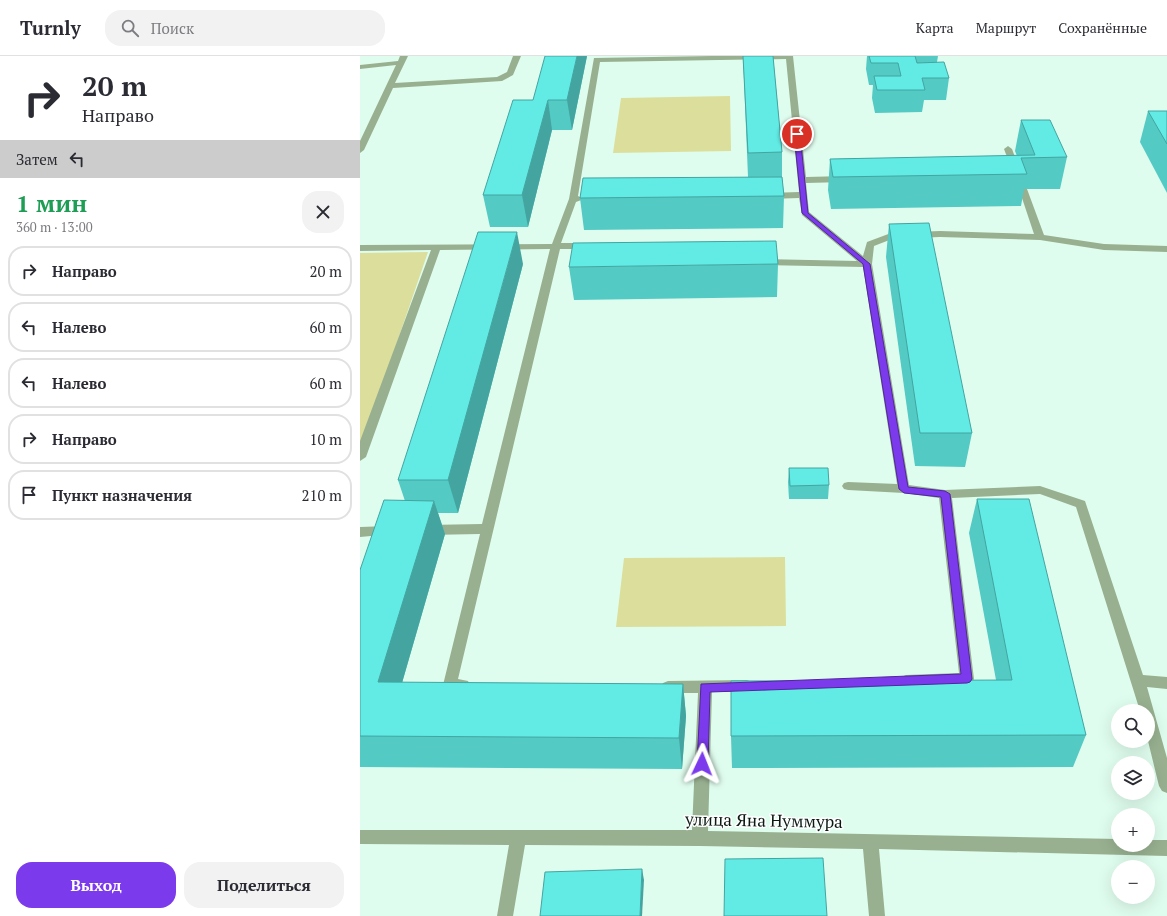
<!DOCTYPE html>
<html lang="ru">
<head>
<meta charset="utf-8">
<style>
	body { margin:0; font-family:"PT Serif",serif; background:#f2f2f3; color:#2b2b33; height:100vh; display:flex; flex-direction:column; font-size:15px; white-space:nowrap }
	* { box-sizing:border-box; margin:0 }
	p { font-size:13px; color:#7c7c81 }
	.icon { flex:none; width:22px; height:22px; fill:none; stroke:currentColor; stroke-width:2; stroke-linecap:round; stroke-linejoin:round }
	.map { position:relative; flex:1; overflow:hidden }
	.details { display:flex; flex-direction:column; background:#fff; width:360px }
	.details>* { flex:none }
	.hud { background:#fff; color:#2b2b33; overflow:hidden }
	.controls { position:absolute; left:751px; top:648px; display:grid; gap:8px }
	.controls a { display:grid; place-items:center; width:44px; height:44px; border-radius:50%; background:#fff; box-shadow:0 4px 16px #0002; font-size:20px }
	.pin { position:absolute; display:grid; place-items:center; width:34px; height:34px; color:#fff; margin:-17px; border:2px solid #fff; border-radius:50%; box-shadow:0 1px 4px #0007 }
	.me { position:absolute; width:44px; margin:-22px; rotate:2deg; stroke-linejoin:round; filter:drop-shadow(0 0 3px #0008) }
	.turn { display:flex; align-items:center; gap:14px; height:84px; padding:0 16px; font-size:18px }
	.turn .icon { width:52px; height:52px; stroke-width:2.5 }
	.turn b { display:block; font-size:28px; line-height:34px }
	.then { display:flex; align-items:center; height:38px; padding:0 16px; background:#0003; gap:8px; font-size:15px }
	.round { display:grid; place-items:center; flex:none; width:42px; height:42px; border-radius:16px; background:#f2f2f3 }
	.overview { display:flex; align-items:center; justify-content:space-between; height:68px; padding:0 16px }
	h1 { font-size:24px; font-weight:600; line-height:30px; color:#1e9e55 }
	.button { display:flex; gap:8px; margin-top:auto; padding:8px 16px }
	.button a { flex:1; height:46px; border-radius:16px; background:#7c3aed; color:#fff; font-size:16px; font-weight:600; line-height:46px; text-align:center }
	.button a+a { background:#f2f2f3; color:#2b2b33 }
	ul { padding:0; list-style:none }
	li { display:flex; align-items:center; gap:12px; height:50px; margin:0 8px 6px; padding:0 8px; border:2px solid #e1e1e2; border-radius:16px }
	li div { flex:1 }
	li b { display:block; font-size:15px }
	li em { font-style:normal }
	header { display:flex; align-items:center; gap:24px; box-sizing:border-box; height:56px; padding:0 20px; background:#fff; border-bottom:1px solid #e1e1e2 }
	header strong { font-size:19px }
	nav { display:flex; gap:22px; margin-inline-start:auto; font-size:14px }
	.search { width:280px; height:36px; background:#f2f2f3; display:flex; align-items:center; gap:10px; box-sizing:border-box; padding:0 14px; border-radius:16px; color:#7c7c81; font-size:15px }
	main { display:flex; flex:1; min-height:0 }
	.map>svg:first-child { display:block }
	.green { fill:#dbdf9b }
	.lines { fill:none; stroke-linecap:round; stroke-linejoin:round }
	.minor { fill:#98b090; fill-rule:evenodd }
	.wall { fill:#53cac4 }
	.shaded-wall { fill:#44a4a0 }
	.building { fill:#61ebe4; stroke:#44a4a0 }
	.route { fill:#7c3aed; stroke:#51269a }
	.labels { text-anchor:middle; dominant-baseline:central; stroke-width:3; stroke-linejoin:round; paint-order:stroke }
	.near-street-label { font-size:17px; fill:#0b1913; stroke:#fff }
</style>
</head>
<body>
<header>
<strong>Turnly</strong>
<div class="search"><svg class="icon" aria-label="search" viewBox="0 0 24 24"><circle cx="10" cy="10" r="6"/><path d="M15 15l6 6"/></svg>Поиск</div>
<nav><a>Карта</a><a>Маршрут</a><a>Сохранённые</a></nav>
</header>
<main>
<section class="details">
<div class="hud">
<div class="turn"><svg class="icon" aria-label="right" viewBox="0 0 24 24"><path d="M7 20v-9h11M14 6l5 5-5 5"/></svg><div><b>20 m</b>Направо</div></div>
<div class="then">Затем<svg class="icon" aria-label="left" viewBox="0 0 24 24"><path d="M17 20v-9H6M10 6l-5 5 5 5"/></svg></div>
</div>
<div class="overview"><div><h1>1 мин</h1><p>360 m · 13:00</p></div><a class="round"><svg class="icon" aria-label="close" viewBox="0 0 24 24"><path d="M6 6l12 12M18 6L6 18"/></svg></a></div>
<ul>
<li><svg class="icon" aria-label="right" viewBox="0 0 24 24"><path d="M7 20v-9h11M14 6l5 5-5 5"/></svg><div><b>Направо</b></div><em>20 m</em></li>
<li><svg class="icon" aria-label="left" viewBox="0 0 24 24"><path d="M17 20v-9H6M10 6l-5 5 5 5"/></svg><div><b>Налево</b></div><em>60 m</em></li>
<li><svg class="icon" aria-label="left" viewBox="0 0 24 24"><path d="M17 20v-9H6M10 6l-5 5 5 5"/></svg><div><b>Налево</b></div><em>60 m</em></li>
<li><svg class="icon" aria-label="right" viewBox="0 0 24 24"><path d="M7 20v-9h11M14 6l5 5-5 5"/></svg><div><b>Направо</b></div><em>10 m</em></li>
<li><svg class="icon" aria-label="arrive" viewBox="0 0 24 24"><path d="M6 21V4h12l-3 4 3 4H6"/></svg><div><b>Пункт назначения</b></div><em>210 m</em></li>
</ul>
<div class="button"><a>Выход</a><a>Поделиться</a></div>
</section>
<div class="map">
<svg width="807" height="860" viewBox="0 0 807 860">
	<rect width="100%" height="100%" fill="#dffdee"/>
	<g class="green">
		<path d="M370 40 371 95 253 97 261 42Z"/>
		<path d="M68 196 0 394V197Z"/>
		<path d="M425 501 426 570 256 571 264 502Z"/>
	</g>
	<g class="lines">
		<g class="minor">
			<path d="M40 0H48L35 27 137 21 147 16 153 0H161L153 19 142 25 33 32 4 94 0 97V85L36 9 0 13V9L38 5Z"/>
			<path d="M352 0H433L446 121 485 120 489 123 485 126 446 127 449 156 503 200 507 186 531 177 580 175 674 178 659 133 663 130 667 133 684 179 744 188 807 190V196L744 194 680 184 580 181 532 183 514 190 512 208 549 429 585 434 680 430 725 445 783 619 807 621V633L787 631 807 702V737L802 735 799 730 788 685V655H780L716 451 680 438 592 442 614 623 612 627 607 629 546 631 541 629 539 625 541 621 546 619 599 617 579 442 544 437 488 434 484 433 482 430 484 427 488 426 537 428 503 211 402 209 397 206 402 203 497 205 442 159 439 142 409 143 405 140 409 137 439 136 426 3 240 6 218 140 224 143 216 146 201 187H229L234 190 229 193H200L98 623 108 625 110 629 108 633 103 635 85 633 83 629 120 478 67 479 63 477 61 474 63 471 67 469 122 468 190 193 80 194 6 401 0 405V385L71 194 0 195V189L192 188 209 143 234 2Z"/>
			<path d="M648 90 652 93 660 114 659 116 656 117 652 114 644 93Z"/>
			<path d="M29 470 33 472 35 475 33 478 0 481V471Z"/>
			<path d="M387 624 392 626 394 630 392 634 387 636H352L348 775 758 783V789H788V784H807V800L519 793 525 860H509L503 793 340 790 165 789 153 860H137L149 789 0 788V774H332L338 637H308L303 635 301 631 303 627 308 625Z"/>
		</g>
	</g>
	<g class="wall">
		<path d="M227 0 212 74H192L168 171H130L123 139 173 44Z"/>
		<path d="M383 0H413L422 96V121L424 140 423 172 224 174 220 142 388 121Z"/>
		<path d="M507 0H578L577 6 589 22 586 44H564L562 56 515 57 512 42 513 29H509L506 13Z"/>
		<path d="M788 55H807V137L780 86Z"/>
		<path d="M661 64 707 101 700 133H664L661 150 471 153 468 134 470 103 657 100 655 95Z"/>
		<path d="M529 168 612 377 605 411 555 410 526 201Z"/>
		<path d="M163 208 98 457H78L85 478 42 627 323 628 326 660 322 713 0 711V514L45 445 38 424Z"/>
		<path d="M418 208 417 241 214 244 209 211Z"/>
		<path d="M429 412 469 429 468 443H429L428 426Z"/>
		<path d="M617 443 726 679 713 711 372 712 371 680 636 624 609 477Z"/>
	</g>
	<g class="shaded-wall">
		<path d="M217 0H227L212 74 207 44Z"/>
		<path d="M188 44 192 74 168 171 162 139Z"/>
		<path d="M157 176 163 208 98 457 88 424Z"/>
		<path d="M74 445 85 478 33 658 18 626Z"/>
		<path d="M323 628 326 660 322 713 319 682Z"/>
		<path d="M282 813 284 824 282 860H280Z"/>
	</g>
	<g class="building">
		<path d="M185 0H217L207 44H188L162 139H123L153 44H173Z"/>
		<path d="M383 0H413L422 96 388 97Z"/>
		<path d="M509 0H555L557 7 584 6 589 22H562L565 34H517L514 20H541L538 7H511Z"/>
		<path d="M788 55H807V88Z"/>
		<path d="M661 64H690L707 101 661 102 667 118 473 121 470 103 675 99Z"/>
		<path d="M422 121 424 140 220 142 223 122Z"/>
		<path d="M569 167 612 377H560L529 168Z"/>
		<path d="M118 176H157L88 424H38Z"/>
		<path d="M416 185 418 208 209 211 213 187Z"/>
		<path d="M429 412H468L469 429 430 430Z"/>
		<path d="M617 443H669L726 679 371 680V625L652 624Z"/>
		<path d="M24 444 74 445 18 626 323 628 319 682 0 680V514Z"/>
		<path d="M463 802 467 860H364L365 803Z"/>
		<path d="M282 813 280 860H180L185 816Z"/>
	</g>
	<path class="route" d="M437 76 440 78 448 157 510 208 548 431 585 435 590 438 612 623 610 626 607 627 350 636 348 708 346 712 342 713 338 712 337 708 341 628 601 618 581 441 544 437 539 433 503 208 442 157 434 78Z"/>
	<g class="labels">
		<g class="near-street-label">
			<text transform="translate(404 764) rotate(1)">улица Яна Нуммура</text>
		</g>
	</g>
</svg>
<div class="controls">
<a><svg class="icon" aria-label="search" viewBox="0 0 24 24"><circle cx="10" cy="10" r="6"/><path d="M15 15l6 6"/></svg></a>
<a><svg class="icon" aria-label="layers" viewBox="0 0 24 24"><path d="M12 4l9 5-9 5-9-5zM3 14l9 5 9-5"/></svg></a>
<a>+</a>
<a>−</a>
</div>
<div class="pin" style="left:437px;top:78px;background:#d93025"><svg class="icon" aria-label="arrive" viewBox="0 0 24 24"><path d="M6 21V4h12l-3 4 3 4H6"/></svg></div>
<svg class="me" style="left:342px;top:708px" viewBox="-20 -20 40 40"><path d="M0-17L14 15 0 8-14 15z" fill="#7c3aed" stroke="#fff" stroke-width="4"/></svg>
</div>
</main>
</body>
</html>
